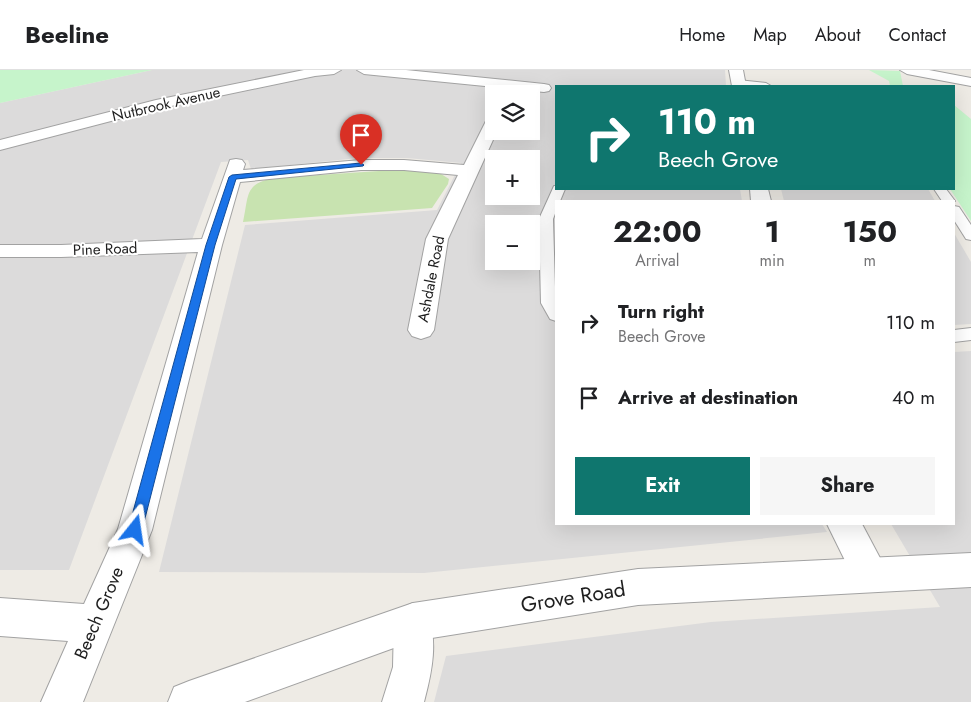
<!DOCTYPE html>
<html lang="en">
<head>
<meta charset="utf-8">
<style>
	body { margin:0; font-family:Jost,sans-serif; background:#f6f6f6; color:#202124; height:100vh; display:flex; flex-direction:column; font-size:19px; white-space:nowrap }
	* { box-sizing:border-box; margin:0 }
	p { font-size:16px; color:#757577 }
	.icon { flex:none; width:28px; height:28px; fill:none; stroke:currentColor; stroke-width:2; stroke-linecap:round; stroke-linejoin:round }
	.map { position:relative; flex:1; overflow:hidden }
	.side { position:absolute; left:555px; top:130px; width:400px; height:325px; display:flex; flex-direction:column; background:#fff; border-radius:0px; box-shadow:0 5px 20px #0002 }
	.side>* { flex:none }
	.banner { position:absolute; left:555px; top:15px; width:400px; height:105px; border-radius:0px; box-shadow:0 5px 20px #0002; background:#0f766e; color:#fff; overflow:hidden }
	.controls { position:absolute; left:485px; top:15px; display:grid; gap:10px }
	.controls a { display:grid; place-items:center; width:55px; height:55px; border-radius:0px; background:#fff; box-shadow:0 5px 20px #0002; font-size:25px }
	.pin { position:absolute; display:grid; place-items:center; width:42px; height:42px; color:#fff; margin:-51px -21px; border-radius:50% 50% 50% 0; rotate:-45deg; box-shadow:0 0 5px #0007 }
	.pin .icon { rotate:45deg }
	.me { position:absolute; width:55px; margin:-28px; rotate:15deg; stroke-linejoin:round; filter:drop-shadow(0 0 4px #0008) }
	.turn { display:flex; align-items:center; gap:18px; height:105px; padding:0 20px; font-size:22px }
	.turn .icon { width:65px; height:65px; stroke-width:2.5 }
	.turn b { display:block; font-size:35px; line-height:42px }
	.eta { display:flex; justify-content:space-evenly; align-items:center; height:85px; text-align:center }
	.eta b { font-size:30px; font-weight:700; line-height:35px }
	.primary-button { display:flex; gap:10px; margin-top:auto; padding:10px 20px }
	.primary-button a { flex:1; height:58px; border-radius:0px; background:#0f766e; color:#fff; font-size:20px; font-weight:700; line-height:58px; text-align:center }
	.primary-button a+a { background:#f6f6f6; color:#202124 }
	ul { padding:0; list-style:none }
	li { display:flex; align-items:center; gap:15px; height:75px; padding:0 20px }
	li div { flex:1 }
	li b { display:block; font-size:19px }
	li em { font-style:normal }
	header { display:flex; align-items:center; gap:30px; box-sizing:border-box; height:70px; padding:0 25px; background:#fff; border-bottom:1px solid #e0e0e0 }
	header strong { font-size:24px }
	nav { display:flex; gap:28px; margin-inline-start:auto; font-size:18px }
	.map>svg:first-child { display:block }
	.residential { fill:#dcdbdb; fill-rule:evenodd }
	.grass { fill:#c8e3b0 }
	.park { fill:#c6f4cb }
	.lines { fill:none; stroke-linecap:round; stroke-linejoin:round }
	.service-casing { stroke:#a2a2a2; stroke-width:2 }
	.minor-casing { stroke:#a2a2a2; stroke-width:2 }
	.tertiary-casing { stroke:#a2a2a2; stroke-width:2 }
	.service { fill:#fff; fill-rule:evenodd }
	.minor { fill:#fff; fill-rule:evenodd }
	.tertiary { fill:#fff; fill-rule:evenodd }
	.route { fill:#1a73e8; stroke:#114b97 }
	.labels { text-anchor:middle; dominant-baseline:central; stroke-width:4; stroke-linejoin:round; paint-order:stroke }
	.far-street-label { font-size:15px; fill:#1e1e1e; stroke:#fff }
	.street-label { font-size:18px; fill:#1e1e1e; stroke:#fff }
	.near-street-label { font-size:21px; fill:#1e1e1e; stroke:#fff }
</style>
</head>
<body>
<header>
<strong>Beeline</strong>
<nav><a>Home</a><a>Map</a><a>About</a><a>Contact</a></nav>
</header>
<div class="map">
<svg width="971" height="632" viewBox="0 0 971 632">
	<rect width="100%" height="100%" fill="#eeebe5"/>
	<g class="residential">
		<path d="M152 0H725L726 16H556V119H740L742 131H556V454H822L827 462 424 503 159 502 245 155 437 140 461 93 407 88H358L251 99 248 90 221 92 69 500H0V33ZM494 24H531V61H494ZM494 89H531V126H494ZM494 154H531V191H494Z"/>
		<path d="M781 119H928L935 131H784Z"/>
		<path d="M954 163 971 192V254L954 255Z"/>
		<path d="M971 281V632H434L446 586 711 552 940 537 891 454H954V282Z"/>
	</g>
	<path class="grass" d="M394 100 438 102 449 109 448 114 432 138 243 152C249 125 244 114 274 108Z"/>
	<g class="park">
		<path d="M0 0H152L0 33Z"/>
		<path d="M869 0 900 1 903 16H890L889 11Z"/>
		<path d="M954 35 971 49V151L950 119H954Z"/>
	</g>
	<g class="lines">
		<defs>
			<g id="service">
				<path d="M738 10 766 13 771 16 735 15 733 13Z"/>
				<path d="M554 116H556V119H565L560 131H556V141L553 149 556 251 550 249 541 233 539 149Z"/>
				<path d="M934 119H946L955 131H942Z"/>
				<path d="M954 136 959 137 971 155V170L966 169 954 150Z"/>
				<path d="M971 258V270L954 272V260Z"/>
			</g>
			<g id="minor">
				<path d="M304 0H341L334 4 315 6 157 39 0 80V70L156 30Z"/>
				<path d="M357 0H406L544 14 549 15 551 18 549 21 544 22 364 4Z"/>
				<path d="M729 0H743L746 16H732Z"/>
				<path d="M900 0H929L971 8V16L907 4Z"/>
				<path d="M494 46V61H497L448 169 434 260 430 266 421 269 412 266 408 260 426 169 458 105 404 100H361L240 112 222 175 152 460 83 632H41L68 571 0 566V528L84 534 118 459 198 182 61 187H0V175H61L202 169 230 90 236 89 242 90 245 94 243 100 361 90H404L464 95 486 51 488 48Z"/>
				<path d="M750 119H768L771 131H751Z"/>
				<path d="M827 454H862L889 505 884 517 871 522 858 517Z"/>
				<path d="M413 533 426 539C439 569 432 602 424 632H382L393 597 394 552 400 539Z"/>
			</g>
			<path id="tertiary" d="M971 483V517L638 535 413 571 245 632H168L174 617 189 611 413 533 638 499Z"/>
		</defs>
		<use href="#service" class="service-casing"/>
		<use href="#minor" class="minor-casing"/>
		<use href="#tertiary" class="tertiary-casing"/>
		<use href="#service" class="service"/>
		<use href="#minor" class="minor"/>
		<use href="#tertiary" class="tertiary"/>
	</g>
	<path class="route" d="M361 93 364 95 363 96 236 109 215 175 142 460 140 465 135 467 130 465 128 460 206 175 229 107 232 105Z"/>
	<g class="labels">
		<g class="far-street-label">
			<text transform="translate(166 34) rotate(-13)">Nutbrook Avenue</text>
			<text transform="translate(105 179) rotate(-2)">Pine Road</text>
			<text transform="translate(431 209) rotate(-79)">Ashdale Road</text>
		</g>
		<g class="street-label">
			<text transform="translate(99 543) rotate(-67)">Beech Grove</text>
		</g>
		<g class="near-street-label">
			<text transform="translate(573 527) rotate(-9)">Grove Road</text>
		</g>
	</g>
</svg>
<div class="controls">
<a><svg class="icon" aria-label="layers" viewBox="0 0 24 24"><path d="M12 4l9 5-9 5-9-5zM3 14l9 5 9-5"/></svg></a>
<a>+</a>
<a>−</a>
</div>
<div class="pin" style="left:361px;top:95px;background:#d93025"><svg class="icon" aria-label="arrive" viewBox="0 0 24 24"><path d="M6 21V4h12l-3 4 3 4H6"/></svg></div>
<svg class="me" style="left:135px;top:460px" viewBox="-20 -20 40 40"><path d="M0-17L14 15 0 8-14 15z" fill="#1a73e8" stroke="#fff" stroke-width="4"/></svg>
<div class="banner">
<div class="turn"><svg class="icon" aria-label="right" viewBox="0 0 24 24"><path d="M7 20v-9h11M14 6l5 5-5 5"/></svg><div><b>110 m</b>Beech Grove</div></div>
</div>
<section class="side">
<div class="eta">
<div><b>22:00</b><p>Arrival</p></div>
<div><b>1</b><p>min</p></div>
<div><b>150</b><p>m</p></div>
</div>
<ul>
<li><svg class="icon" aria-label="right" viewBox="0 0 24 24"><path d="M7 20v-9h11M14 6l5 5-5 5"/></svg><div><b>Turn right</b><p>Beech Grove</p></div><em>110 m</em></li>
<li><svg class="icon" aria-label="arrive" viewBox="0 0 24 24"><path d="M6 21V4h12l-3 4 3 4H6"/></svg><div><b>Arrive at destination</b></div><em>40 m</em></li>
</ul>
<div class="primary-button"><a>Exit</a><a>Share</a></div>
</section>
</div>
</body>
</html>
